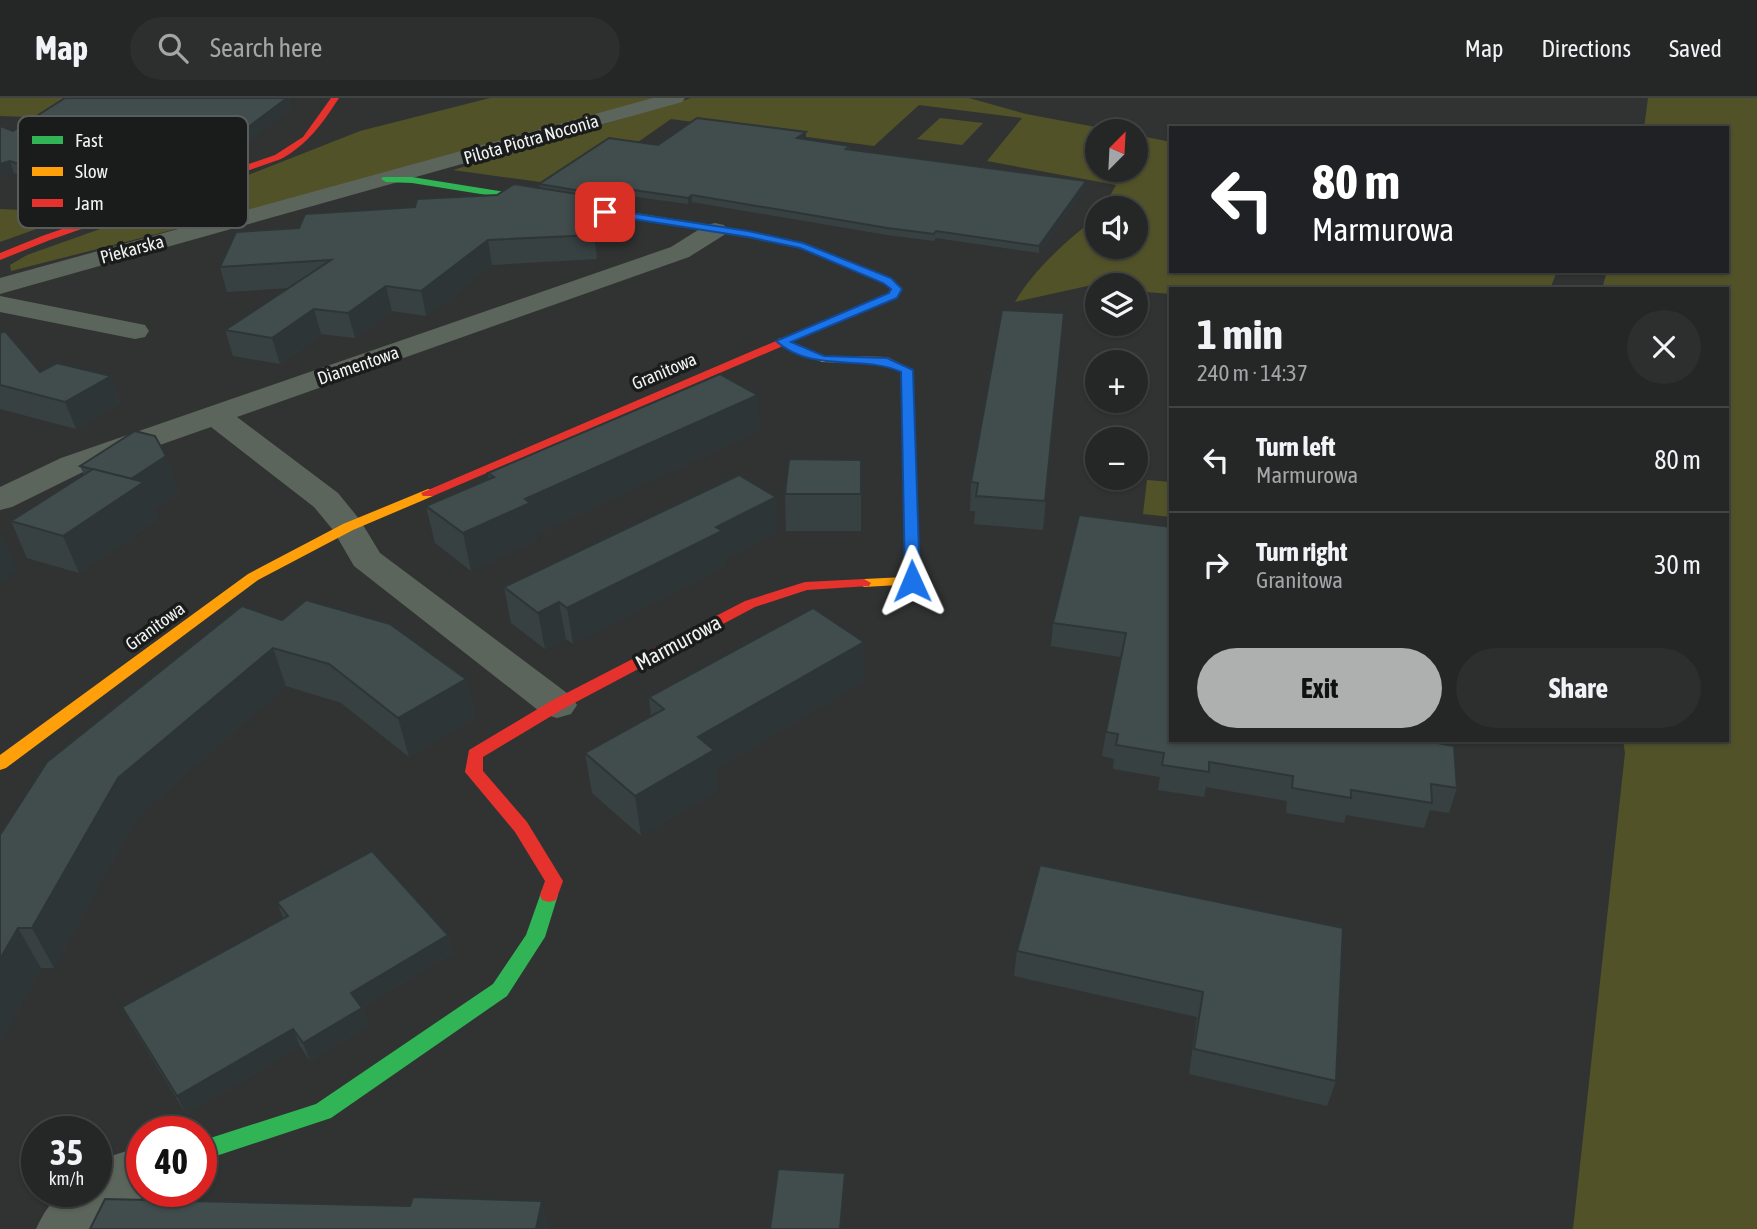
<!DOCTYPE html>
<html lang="en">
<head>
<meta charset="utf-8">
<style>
	body { margin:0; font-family:"Asap Condensed",sans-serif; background:#2d2e2e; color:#f1f3f6; height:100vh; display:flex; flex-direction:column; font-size:26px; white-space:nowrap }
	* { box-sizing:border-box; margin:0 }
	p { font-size:23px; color:#a3a5a7 }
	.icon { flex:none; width:38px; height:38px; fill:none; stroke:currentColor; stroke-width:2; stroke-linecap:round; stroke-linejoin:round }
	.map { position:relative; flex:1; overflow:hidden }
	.drawer { position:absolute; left:1169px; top:189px; width:560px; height:455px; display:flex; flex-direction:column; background:#252626; border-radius:0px; box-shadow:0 2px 5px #0004,0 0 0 2px #424343 }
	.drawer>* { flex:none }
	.top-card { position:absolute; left:1169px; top:28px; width:560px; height:147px; border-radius:0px; box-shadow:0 2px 5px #0004,0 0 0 2px #424343; background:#202124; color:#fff; overflow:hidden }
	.needle { width:46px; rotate:24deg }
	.fabs { position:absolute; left:1085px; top:21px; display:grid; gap:14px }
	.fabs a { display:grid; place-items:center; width:63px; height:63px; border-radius:50%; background:#252626; box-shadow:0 2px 5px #0004,0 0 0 2px #424343; font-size:35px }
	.speed { position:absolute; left:21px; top:1018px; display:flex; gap:14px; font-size:35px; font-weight:700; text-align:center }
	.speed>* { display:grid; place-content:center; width:91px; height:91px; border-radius:50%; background:#252626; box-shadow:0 2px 5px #0004,0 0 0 2px #424343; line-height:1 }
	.speed small { font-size:18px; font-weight:400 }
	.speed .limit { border:10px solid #d22; background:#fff; color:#111 }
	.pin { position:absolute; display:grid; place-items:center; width:60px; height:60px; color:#fff; margin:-30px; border-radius:14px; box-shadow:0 4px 10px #0006 }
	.me { position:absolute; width:77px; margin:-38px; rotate:359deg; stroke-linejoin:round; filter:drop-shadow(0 0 5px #0008) }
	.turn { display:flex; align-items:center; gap:24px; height:147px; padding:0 28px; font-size:32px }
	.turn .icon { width:91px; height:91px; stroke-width:2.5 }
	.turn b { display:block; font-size:49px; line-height:60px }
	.round { display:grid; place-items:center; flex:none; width:74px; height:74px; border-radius:37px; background:#2d2e2e }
	.headline { display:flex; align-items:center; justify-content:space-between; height:119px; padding:0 28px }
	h1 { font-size:42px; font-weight:700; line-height:52px }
	.action { display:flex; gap:14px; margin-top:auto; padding:14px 28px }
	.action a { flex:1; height:80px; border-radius:42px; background:#adb0af; color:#111; font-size:28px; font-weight:700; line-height:80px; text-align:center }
	.action a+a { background:#2d2e2e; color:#f1f3f6 }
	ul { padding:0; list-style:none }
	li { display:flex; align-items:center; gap:21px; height:105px; padding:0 28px; border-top:2px solid #424343 }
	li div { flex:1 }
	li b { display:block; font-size:26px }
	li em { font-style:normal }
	header { display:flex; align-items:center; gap:42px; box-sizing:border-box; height:98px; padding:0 35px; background:#252626; border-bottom:2px solid #424343 }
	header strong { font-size:33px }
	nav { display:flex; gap:38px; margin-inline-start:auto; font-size:24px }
	.search { width:490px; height:63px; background:#2d2e2e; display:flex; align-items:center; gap:18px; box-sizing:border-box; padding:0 24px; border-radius:38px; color:#a3a5a7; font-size:26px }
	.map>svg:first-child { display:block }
	.green { fill:#525229 }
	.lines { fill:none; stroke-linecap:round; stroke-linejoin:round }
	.street { fill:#5c655b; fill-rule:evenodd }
	.fast { fill:#30b455; fill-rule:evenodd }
	.slow { fill:#ff9f0a; fill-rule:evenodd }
	.jam { fill:#e5322d; fill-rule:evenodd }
	.wall { fill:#384142 }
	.shaded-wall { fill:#2e3536 }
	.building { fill:#414c4d; stroke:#2e3536; stroke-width:2 }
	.route { fill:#1a73e8; stroke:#114b97; stroke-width:2 }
	.labels { text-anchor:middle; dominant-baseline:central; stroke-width:7; stroke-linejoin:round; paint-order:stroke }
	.far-street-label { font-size:18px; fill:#f0f3f2; stroke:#1a1b1b }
	.street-label { font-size:21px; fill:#f0f3f2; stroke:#1a1b1b }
	.key { fill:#1a1b1b; stroke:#5a5c5c; stroke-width:2 }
	.key-label { font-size:19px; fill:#f0f3f2 }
</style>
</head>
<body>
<header>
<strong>Map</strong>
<div class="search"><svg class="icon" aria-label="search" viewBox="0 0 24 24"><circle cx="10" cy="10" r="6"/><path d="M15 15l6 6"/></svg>Search here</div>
<nav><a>Map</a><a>Directions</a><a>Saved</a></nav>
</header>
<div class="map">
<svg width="1757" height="1131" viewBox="0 0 1757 1131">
	<rect width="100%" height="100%" fill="#313332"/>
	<g class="green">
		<path d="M0 0H91L57 20 0 18Z"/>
		<path d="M490 0H660L286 103 11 173 10 167 27 157 218 89 360 33Z"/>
		<path d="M691 0H969L1026 16 1117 33H1097V72H1136V37L1171 44V173H1557L1550 191H1171V196L1146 194 1128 179 1015 204C1031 175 1070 138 1097 120V149H1136V110H1103L1116 87 987 63 1022 20 919 7 874 48 671 21 638 44 547 85 453 72Z"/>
		<path d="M1648 0H1757V1131H1573L1625 655 1623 642H1727V191H1602L1607 173H1727V30H1644Z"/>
		<path d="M940 20 983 25 962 47 917 41Z"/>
		<path d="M0 111 81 115 0 144Z"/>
		<path d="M1147 382 1171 384V419L1143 416Z"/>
	</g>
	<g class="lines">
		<g class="street">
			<path d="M653 0H685L682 4 0 196V180Z"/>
			<path d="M715 125 724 127 727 132 724 137 689 159 237 319 338 395 360 422 380 455 571 598 577 607 571 616 557 620 543 616 354 468 333 432 314 409 211 329 83 374 12 409 0 412V389L61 360 671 149 706 127Z"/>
			<path d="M0 198 145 227 149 233 145 239 135 241 0 214Z"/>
			<path d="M142 1048V1094H153L145 1097 107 1131H36C52 1097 61 1094 96 1094V1069L108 1059Z"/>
		</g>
		<g class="fast">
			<path d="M383 79H412L748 133 807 146 891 180 901 190 892 192 883 184 800 150 748 139 412 85 386 84 381 81Z"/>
			<path d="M549 790 556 792 558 797 545 839 507 898 331 1020 201 1063V1043L316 1006 493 886 526 837 542 792Z"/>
		</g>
		<g class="slow">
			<path d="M782 240 824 258 887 259 913 272 919 483 917 486 864 489 857 485 864 481 905 479 901 274 885 266 822 264 778 245V241Z"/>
			<path d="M428 391 433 392 435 395 433 398 353 432 258 482 6 670 0 672V657L248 476 343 426Z"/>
		</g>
		<g class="jam">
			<path d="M331 0H339C322 26 308 46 281 61L50 142 0 162V155L42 138 275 57 303 39Z"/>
			<path d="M896 187 901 190 897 199 433 398H423L421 395 888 195 892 188Z"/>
			<path d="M864 481 871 485 869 488 807 492 755 509 563 611 483 659V673L527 724 563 783 556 802 549 804 542 802 540 797 545 783 515 734 465 674 469 652 551 603 745 503 805 484Z"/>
		</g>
	</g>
	<g class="wall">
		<path d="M65 0H289L291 10 234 54 108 97 103 96 87 101 14 75 0 80 13 33Z"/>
		<path d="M806 34V40L804 41 850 48V52L1085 90 1039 155 936 140 934 143 887 137 692 104 688 106 600 94V102H596L599 122 597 161 492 167 426 218 392 213 355 240 321 236 280 266 233 258 225 232 289 190 227 194 220 169 299 130 415 109 540 90 539 86 658 47Z"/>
		<path d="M1064 215 1043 432 974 426 975 413H970L971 384Z"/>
		<path d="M0 235 40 274 111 278 120 305 76 331 0 311Z"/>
		<path d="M760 332 536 436 537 442 471 473 435 445 426 408 489 381 488 375Z"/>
		<path d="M166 358 179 395 154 411 158 421 79 475 27 460 11 423 84 377 80 368Z"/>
		<path d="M861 362V433H786L785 396Z"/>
		<path d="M1171 429 1457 690 1449 715 1430 712 1424 730 1346 717 1344 725 1286 715 1287 703 1206 689 1204 699 1158 692 1160 679 1113 671 1114 661 1102 658 1106 634 1121 559 1051 548 1053 525Z"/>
		<path d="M778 434 724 461 725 468 573 546 566 541 545 551 511 525 504 489Z"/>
		<path d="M282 522 466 581 475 620 409 659 341 605 286 588 136 720 54 870H41L0 944V737Z"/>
		<path d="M864 583 716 671 718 692 641 738 592 695 585 655 651 618 649 599Z"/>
		<path d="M1040 767 1336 983 1327 1008 1189 976 1197 919 1014 878 1017 853Z"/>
		<path d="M277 804 448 837 453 854 362 909 369 927 310 963 300 948 186 1016 131 926 122 909 283 820Z"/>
	</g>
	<g class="shaded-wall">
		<path d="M287 0H289L291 10 234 54 108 97 104 85Z"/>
		<path d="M806 34V40L797 47V40Z"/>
		<path d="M10 63 14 75 0 80V66Z"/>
		<path d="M1086 83 1085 90 1039 155V148Z"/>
		<path d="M99 84 103 96 87 101 83 89Z"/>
		<path d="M692 97V104L688 106V100Z"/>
		<path d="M596 99 599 122 597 161 594 137Z"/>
		<path d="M488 142 492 167 426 218 421 193Z"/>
		<path d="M386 188 392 213 355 240 348 215Z"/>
		<path d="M314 211 321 236 280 266 272 240Z"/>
		<path d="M111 278 120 305 76 331 65 304Z"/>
		<path d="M758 297 760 332 536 436 537 442 471 473 463 435 525 401Z"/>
		<path d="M166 358 179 395 154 411 158 421 79 475 63 438 131 381Z"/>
		<path d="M861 362 862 398 861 433Z"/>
		<path d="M776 399 778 434 724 461 725 468 573 546 567 510 716 429Z"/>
		<path d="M0 436H1L18 473 0 486Z"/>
		<path d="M559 504 566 541 545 551 538 515Z"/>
		<path d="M864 544V583L716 671 718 692 641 738 635 698 698 639Z"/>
		<path d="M273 550 286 588 136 720 54 870 32 830 118 680Z"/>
		<path d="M466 581 475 620 409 659 398 620Z"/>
		<path d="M18 830 41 870 0 944V861Z"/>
		<path d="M448 837 453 854 357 912 351 895Z"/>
		<path d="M362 910 369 927 310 963 303 945Z"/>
		<path d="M293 931 300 948 186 1016 177 998Z"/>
		<path d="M845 1075 841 1131H840Z"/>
		<path d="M542 1103 550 1131H536Z"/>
	</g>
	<g class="building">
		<path d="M65 0H287L231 42 104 85 99 84 83 89 10 63 0 66V28L13 33Z"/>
		<path d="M697 20 806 34 797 40 850 48 846 51 1086 83 1039 148 936 133 934 136 887 130 692 97 688 100 599 87V96L539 86 609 40 658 47Z"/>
		<path d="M514 86 596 99 594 137 488 142 421 193 386 188 348 215 314 211 272 240 225 232 331 162 220 169 236 134 299 130 305 116 415 109 417 101 497 97Z"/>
		<path d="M1002 212 1064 215 1045 403 976 398 978 385 971 384Z"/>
		<path d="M5 233 40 274 57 265 111 278 65 304 0 287V235Z"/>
		<path d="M720 276 758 297 525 401 530 405 463 435 426 408 494 379 488 375Z"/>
		<path d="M135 333 155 338 166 358 131 381 80 368Z"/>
		<path d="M789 361 861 362V396H785Z"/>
		<path d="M93 371 144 384 63 438 11 423Z"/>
		<path d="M739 377 776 399 716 429 722 433 567 510 559 504 538 515 504 489Z"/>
		<path d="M1079 417 1171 429V642H1426V643L1454 648 1457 690 1431 686 1432 705 1351 692V700L1292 690 1293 678 1209 664V674L1162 667 1164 655 1116 647 1118 636 1106 634 1126 535 1053 525Z"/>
		<path d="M306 502 390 526 466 581 398 620 329 566 273 550 118 680 32 830H18L0 861V737L47 664 242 508 282 522Z"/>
		<path d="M813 510 864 544 698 639 714 652 635 698 585 655 664 611 649 599Z"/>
		<path d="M372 753 448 837 351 895 362 910 303 945 293 931 177 998 122 909 288 818 277 804Z"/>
		<path d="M1040 767 1343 830 1336 983 1194 951 1203 894 1017 853Z"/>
		<path d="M778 1071 845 1075 840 1131H770Z"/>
		<path d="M413 1099 542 1103 536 1131H90L105 1101 410 1108Z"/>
	</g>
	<path class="route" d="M605 111 748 133 803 145 891 180 902 191 897 200 791 244 824 258 887 260 913 272 920 483 918 486 912 488 905 483 901 274C861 256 813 276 776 243L889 195 891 191 883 185 800 150 748 139 601 116 600 114Z"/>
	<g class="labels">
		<g class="far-street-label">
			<text transform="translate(531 41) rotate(-16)">Pilota Piotra Noconia</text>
			<text transform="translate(132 151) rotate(-15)">Piekarska</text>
			<text transform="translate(358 267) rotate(-19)">Diamentowa</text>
			<text transform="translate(664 273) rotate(-23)">Granitowa</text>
			<text transform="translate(155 528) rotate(-36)">Granitowa</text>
		</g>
		<g class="street-label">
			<text transform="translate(678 544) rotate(-28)">Marmurowa</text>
		</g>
	</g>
	<rect x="18" y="18" width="230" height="112" rx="10" class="key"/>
	<rect x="32" y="38" width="31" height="8" fill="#30b455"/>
	<rect x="32" y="69" width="31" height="9" fill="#ff9f0a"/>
	<rect x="32" y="101" width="31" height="8" fill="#e5322d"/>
	<g class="key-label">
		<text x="75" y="49">Fast</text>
		<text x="75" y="80">Slow</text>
		<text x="75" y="112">Jam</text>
	</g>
</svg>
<div class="fabs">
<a><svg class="needle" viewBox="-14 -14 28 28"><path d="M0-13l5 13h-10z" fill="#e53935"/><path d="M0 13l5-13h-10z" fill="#a3a5a7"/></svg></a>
<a><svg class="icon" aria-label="sound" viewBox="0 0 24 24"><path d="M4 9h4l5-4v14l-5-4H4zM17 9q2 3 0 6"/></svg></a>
<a><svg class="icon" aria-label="layers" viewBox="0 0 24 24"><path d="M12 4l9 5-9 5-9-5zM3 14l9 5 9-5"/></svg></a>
<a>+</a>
<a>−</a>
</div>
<div class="speed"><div>35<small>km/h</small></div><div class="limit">40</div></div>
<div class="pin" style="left:605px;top:114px;background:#d93025"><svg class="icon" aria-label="arrive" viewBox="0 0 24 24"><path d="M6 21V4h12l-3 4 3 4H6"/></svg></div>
<svg class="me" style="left:912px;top:483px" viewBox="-20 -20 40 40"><path d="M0-17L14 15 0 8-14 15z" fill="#1a73e8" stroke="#fff" stroke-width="4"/></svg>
<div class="top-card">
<div class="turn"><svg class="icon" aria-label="left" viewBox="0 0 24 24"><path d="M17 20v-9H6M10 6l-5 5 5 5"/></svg><div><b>80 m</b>Marmurowa</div></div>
</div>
<section class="drawer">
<div class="headline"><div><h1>1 min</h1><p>240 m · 14:37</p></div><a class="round"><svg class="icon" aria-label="close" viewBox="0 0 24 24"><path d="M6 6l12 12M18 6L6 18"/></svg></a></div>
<ul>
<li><svg class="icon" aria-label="left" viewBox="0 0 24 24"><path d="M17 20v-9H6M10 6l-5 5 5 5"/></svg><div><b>Turn left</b><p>Marmurowa</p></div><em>80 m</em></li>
<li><svg class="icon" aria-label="right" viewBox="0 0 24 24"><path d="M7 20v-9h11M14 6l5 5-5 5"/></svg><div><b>Turn right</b><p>Granitowa</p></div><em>30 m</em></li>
</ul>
<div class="action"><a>Exit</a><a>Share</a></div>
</section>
</div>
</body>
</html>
